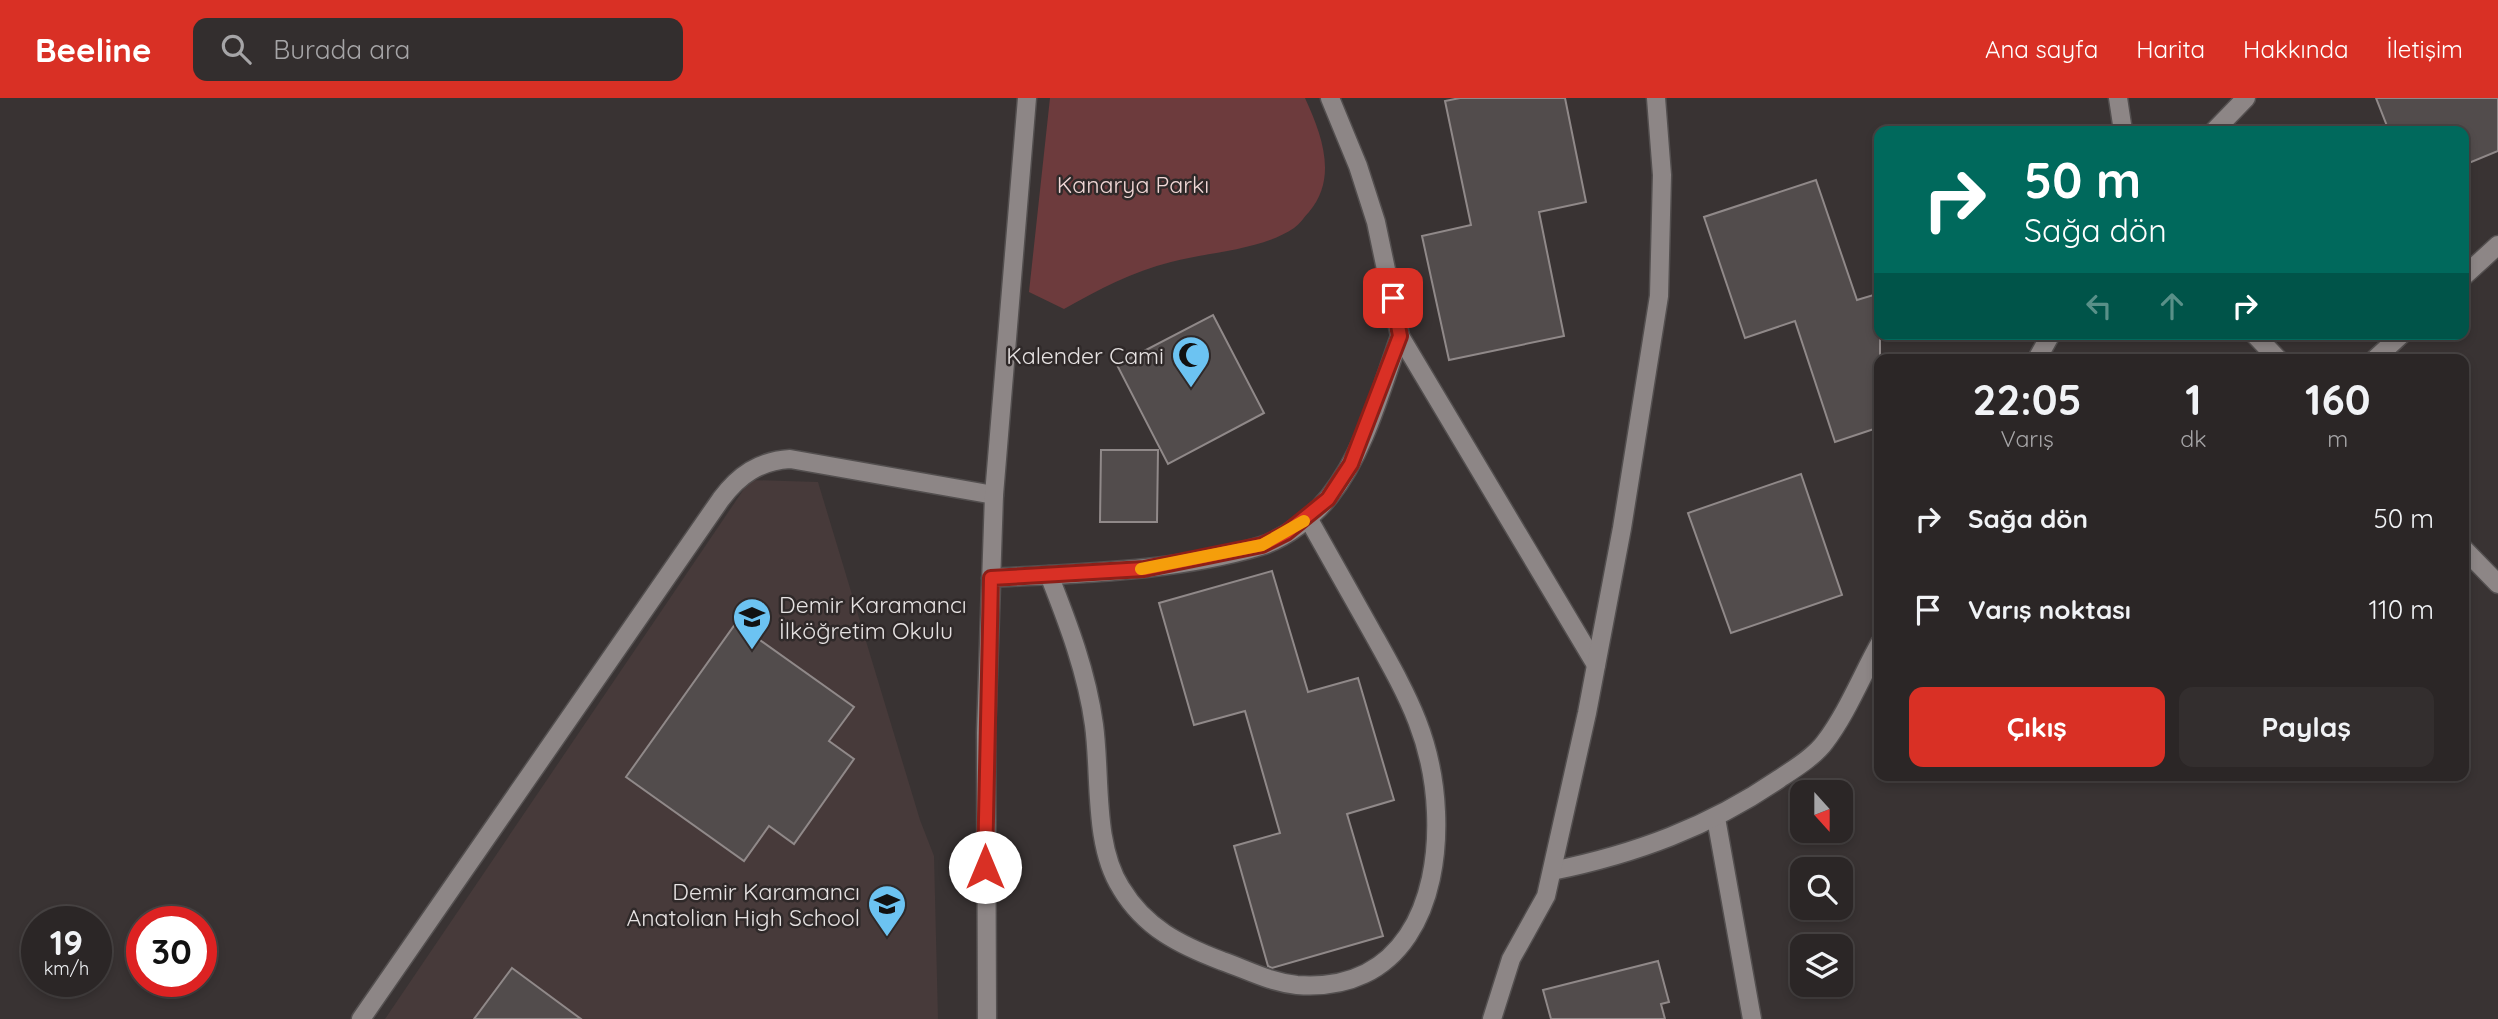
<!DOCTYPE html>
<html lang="tr">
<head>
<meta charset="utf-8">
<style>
	body { margin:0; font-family:Quicksand,sans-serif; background:#332e2e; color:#f1f3f6; height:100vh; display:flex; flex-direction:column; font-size:26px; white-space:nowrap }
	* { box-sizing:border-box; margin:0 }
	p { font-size:23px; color:#a6a5a7 }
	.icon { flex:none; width:38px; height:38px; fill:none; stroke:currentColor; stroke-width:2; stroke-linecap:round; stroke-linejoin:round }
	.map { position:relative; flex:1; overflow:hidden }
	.side { position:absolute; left:1874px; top:256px; width:595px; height:427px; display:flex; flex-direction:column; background:#2b2626; border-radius:14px; box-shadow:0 4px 10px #0003,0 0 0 2px #474343 }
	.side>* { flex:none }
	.hud { position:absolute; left:1874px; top:28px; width:595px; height:214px; border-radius:14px; box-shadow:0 4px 10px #0003,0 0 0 2px #474343; background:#00695c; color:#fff; overflow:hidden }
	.needle { width:46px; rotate:159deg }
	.buttons { position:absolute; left:1790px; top:682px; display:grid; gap:14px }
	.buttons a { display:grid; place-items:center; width:63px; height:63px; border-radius:14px; background:#2b2626; box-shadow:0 4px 10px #0003,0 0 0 2px #474343; font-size:35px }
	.speed { position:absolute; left:21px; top:808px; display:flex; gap:14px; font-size:35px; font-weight:700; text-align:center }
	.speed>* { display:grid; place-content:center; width:91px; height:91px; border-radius:50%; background:#2b2626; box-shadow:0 4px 10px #0003,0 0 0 2px #474343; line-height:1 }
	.speed small { font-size:18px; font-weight:400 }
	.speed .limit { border:10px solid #d22; background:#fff; color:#111 }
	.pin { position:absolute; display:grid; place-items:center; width:60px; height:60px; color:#fff; margin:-30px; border-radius:14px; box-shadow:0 4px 10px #0006 }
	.me { position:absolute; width:77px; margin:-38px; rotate:0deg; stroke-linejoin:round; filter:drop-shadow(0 0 5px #0008) }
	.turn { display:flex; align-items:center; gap:24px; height:147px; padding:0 35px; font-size:32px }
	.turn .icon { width:91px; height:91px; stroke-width:2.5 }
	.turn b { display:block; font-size:49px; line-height:60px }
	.lanes { display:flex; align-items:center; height:66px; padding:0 35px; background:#0003; justify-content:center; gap:35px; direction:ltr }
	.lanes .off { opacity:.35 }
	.eta { display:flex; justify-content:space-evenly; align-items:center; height:119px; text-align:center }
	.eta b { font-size:42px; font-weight:800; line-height:49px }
	.cta { display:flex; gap:14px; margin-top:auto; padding:14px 35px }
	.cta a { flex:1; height:80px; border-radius:14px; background:#d93025; color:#fff; font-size:28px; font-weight:800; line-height:80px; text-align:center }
	.cta a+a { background:#332e2e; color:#f1f3f6 }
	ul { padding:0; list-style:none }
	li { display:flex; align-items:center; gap:21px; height:91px; padding:0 35px }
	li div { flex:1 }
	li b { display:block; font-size:26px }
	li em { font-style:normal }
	header { display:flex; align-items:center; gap:42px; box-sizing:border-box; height:98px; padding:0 35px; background:#d93025; color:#fff }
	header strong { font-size:33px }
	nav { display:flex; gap:38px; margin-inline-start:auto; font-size:24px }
	.search { width:490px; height:63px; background:#332e2e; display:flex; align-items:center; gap:18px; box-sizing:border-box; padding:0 24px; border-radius:14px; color:#a6a5a7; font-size:26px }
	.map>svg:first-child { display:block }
	.built { fill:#473a3a }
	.green { fill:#6d3b3d }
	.building { fill:#524c4c; stroke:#908989; stroke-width:2 }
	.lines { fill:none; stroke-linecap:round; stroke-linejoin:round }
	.minor-casing { stroke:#534f4f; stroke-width:21 }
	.minor { stroke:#8d8686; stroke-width:18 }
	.route-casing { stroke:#8d1f18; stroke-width:18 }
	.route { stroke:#d93025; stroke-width:12 }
	.slow { stroke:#f59e0b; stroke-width:12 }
	.labels { text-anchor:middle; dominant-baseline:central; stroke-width:5; stroke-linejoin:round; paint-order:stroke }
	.park-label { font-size:23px; fill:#f0d7d6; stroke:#2f2929 }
	.poi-label { font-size:23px; fill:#e6e2e2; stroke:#2f2929; text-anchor:end }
</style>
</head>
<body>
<header>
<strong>Beeline</strong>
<div class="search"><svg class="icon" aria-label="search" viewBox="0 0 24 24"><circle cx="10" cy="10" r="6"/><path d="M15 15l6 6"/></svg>Burada ara</div>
<nav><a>Ana sayfa</a><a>Harita</a><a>Hakkında</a><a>İletişim</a></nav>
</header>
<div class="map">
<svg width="2498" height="921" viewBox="0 0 2498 921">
	<rect width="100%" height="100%" fill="#393333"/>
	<path class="built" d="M750 382 818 384 920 722 934 758 938 921H385Z"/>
	<path class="green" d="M1050 0H1305C1322 37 1338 80 1309 114 1304 119 1300 126 1294 130 1262 152 1209 154 1171 164 1132 174 1099 191 1064 211L1029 194Z"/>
	<g class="building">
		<path d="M1460 0H1565L1586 104 1539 114 1564 238 1449 262 1422 138 1471 127 1445 3Z"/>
		<path d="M2376 0H2498V53L2464 67V33H2389Z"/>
		<path d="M1816 82 1857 202 1880 195V329L1835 344 1795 223 1745 240 1704 119Z"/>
		<path d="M1213 217 1264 315 1168 366 1117 267Z"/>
		<path d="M1101 352H1158L1157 424H1100Z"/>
		<path d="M1801 376 1842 497 1731 535 1688 415Z"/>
		<path d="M1272 473 1308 594 1358 580 1394 702 1347 716 1383 838 1272 870 1268 868 1234 748 1280 735 1245 613 1194 627 1159 505Z"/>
		<path d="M736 525 854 609 829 643 854 661 794 746 769 728 744 763 626 679Z"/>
		<path d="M1658 863 1669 904 1661 906 1665 921H1551L1543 892Z"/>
		<path d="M512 870 581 921H474Z"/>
	</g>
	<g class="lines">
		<defs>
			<g id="minor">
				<path d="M1330 0 1358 68 1376 124 1400 238 1596 567"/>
				<path d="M2118 0 2123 33"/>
				<path d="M2214 33 2246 0"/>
				<path d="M2464 178 2498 147"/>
				<path d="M2254 236 2278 261"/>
				<path d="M2037 261 2051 236"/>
				<path d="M2375 261 2402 236"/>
				<path d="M2464 451 2498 486"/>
				<path d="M1049 477C1068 525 1087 575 1094 627 1101 678 1093 746 1121 790 1145 830 1180 847 1222 863 1248 872 1269 884 1297 887 1403 895 1440 805 1436 714 1433 640 1406 595 1371 532 1350 495 1329 457 1308 420"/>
				<path d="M991 480C1081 475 1174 474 1261 448 1286 440 1313 419 1329 399 1365 354 1381 291 1400 238"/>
				<path d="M1716 720 1752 921"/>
				<path d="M1552 773C1635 756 1709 729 1779 681 1794 671 1815 658 1825 644 1847 615 1862 577 1880 545"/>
				<path d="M361 921 721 401C739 377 759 363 790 361L994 397"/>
				<path d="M987 921 986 635 994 397 1027 0"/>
				<path d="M1492 921 1511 861 1546 798 1587 615 1622 430 1659 198 1662 77 1656 0"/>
			</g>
		</defs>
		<use href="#minor" class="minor-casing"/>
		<use href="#minor" class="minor"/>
	</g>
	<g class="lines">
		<defs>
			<path id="route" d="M985 769 991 480 1144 471 1262 447 1286 435 1328 401 1351 366 1400 238 1393 200"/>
		</defs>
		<use href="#route" class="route-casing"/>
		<use href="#route" class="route"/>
		<path class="slow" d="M1141 471 1262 447 1304 423"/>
	</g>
	<defs>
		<symbol id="mosque-pin" viewBox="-11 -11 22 30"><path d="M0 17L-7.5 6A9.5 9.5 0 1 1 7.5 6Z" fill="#6cc3f2" stroke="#2f2929"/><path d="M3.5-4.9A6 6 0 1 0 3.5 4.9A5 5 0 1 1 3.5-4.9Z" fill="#111"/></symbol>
		<symbol id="school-pin" viewBox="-11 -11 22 30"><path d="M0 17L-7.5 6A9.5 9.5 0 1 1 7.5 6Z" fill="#6cc3f2" stroke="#2f2929"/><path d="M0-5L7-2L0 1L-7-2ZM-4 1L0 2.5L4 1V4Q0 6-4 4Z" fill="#111"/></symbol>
	</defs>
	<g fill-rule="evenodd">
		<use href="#mosque-pin" x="1169" y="235" width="44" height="60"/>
		<use href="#school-pin" x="730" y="497" width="44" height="60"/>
		<use href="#school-pin" x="865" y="784" width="44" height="60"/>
	</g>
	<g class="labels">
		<g class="park-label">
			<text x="1133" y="86">Kanarya Parkı</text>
		</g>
		<g class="poi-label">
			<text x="1164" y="257">Kalender Cami</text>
			<text x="779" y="506" text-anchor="start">Demir Karamancı<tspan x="779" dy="26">İlköğretim Okulu</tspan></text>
			<text x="860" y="793">Demir Karamancı<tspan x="860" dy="26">Anatolian High School</tspan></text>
		</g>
	</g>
</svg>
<div class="buttons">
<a><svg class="needle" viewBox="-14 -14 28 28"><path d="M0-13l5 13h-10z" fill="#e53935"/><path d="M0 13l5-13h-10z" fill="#a6a5a7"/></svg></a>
<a><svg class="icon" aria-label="search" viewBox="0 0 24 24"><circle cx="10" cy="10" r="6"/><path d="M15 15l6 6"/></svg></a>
<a><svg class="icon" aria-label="layers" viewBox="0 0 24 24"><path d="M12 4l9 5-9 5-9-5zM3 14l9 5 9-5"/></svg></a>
</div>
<div class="speed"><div>19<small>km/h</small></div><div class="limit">30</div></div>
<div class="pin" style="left:1393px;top:200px;background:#d93025"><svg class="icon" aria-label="arrive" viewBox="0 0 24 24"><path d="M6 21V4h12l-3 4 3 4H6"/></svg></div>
<svg class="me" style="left:985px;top:769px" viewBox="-20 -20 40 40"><circle r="19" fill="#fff"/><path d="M0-13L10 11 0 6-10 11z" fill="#d93025"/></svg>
<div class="hud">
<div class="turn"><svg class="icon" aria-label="right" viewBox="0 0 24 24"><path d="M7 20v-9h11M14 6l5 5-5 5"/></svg><div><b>50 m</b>Sağa dön</div></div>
<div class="lanes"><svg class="icon off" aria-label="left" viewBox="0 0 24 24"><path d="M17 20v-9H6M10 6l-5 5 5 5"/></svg><svg class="icon off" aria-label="ahead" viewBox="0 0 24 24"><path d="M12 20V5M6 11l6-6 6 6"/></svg><svg class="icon" aria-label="right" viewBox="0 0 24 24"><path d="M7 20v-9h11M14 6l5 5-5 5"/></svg></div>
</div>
<section class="side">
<div class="eta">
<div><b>22:05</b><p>Varış</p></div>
<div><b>1</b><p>dk</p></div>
<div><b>160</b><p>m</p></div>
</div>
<ul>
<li><svg class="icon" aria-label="right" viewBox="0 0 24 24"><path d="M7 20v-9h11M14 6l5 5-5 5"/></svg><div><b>Sağa dön</b></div><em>50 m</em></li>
<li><svg class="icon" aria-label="arrive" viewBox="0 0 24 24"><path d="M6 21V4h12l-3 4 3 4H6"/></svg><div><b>Varış noktası</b></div><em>110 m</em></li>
</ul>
<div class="cta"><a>Çıkış</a><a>Paylaş</a></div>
</section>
</div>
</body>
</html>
